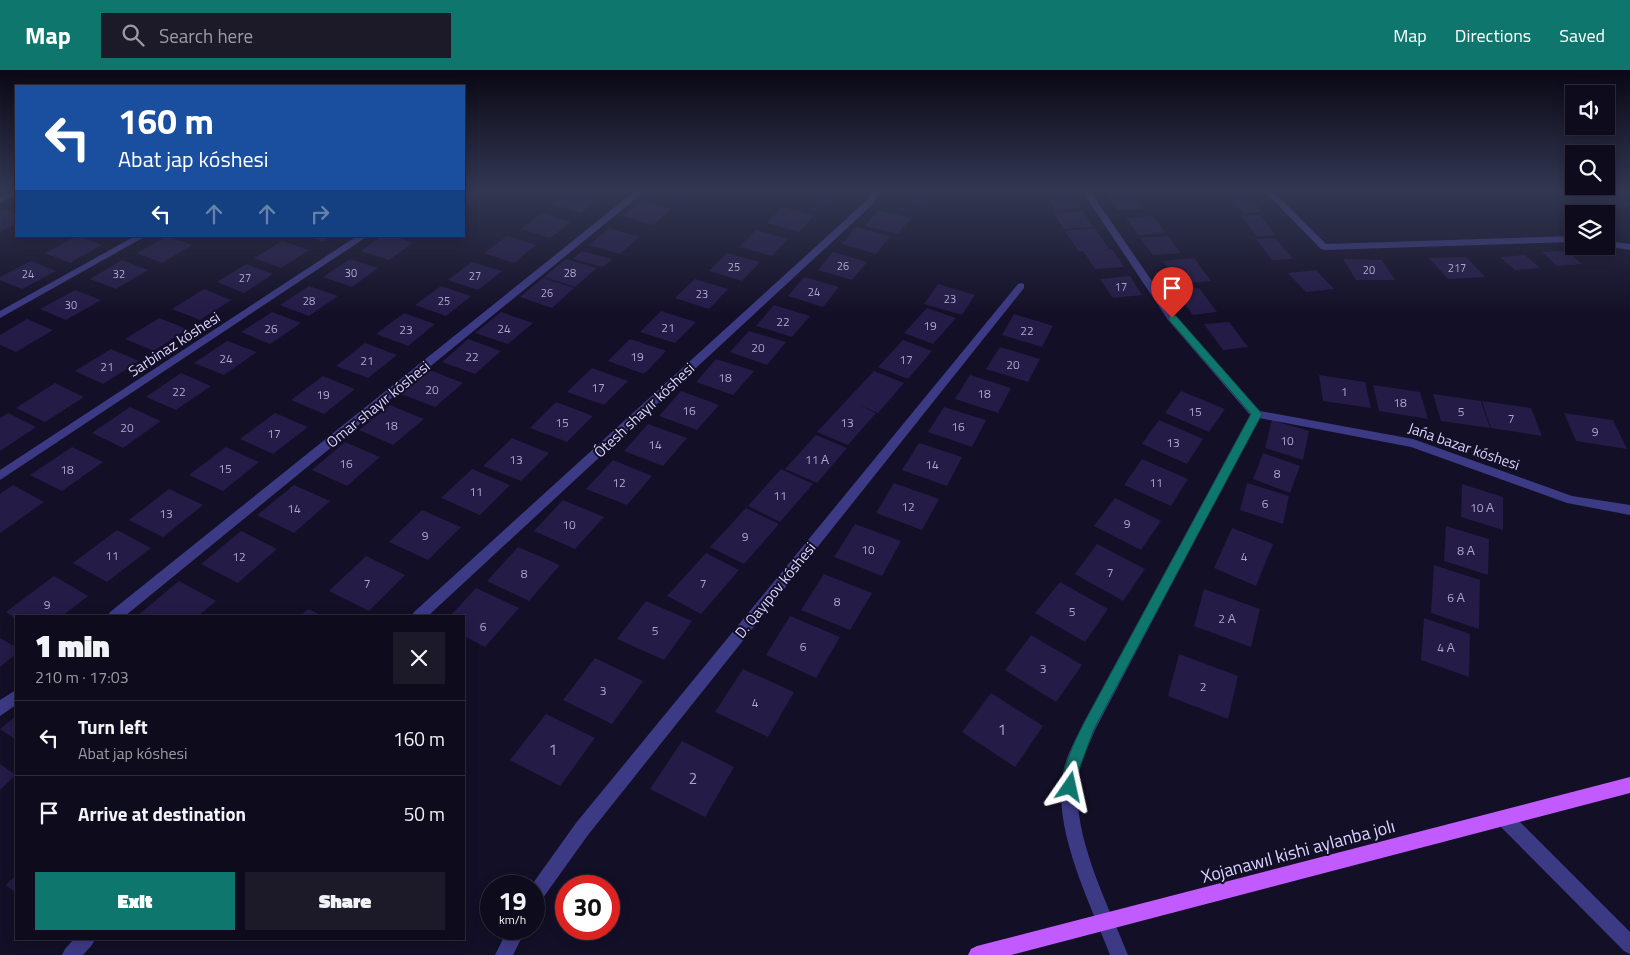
<!DOCTYPE html>
<html lang="en">
<head>
<meta charset="utf-8">
<style>
	body { margin:0; font-family:"Titillium Web",sans-serif; background:#1c1929; color:#f1f3f6; height:100vh; display:flex; flex-direction:column; font-size:19px; white-space:nowrap }
	* { box-sizing:border-box; margin:0 }
	p { font-size:16px; color:#9b9ba3 }
	.icon { flex:none; width:28px; height:28px; fill:none; stroke:currentColor; stroke-width:2; stroke-linecap:round; stroke-linejoin:round }
	.map { position:relative; flex:1; overflow:hidden }
	.drawer { position:absolute; left:15px; top:545px; width:450px; height:325px; display:flex; flex-direction:column; background:#0e0b1c; border-radius:0px; box-shadow:0 2px 12px #0003,0 0 0 1px #2e2b3b }
	.drawer>* { flex:none }
	.guide { position:absolute; left:15px; top:15px; width:450px; height:152px; border-radius:0px; box-shadow:0 2px 12px #0003,0 0 0 1px #2e2b3b; background:#1a4fa0; color:#fff; overflow:hidden }
	.tools { position:absolute; left:1565px; top:15px; display:grid; gap:10px }
	.tools a { display:grid; place-items:center; width:50px; height:50px; border-radius:0px; background:#0e0b1c; box-shadow:0 2px 12px #0003,0 0 0 1px #2e2b3b; font-size:25px }
	.speed { position:absolute; left:480px; top:805px; display:flex; gap:10px; font-size:25px; font-weight:700; text-align:center }
	.speed>* { display:grid; place-content:center; width:65px; height:65px; border-radius:50%; background:#0e0b1c; box-shadow:0 2px 12px #0003,0 0 0 1px #2e2b3b; line-height:1 }
	.speed small { font-size:12px; font-weight:400 }
	.speed .limit { border:8px solid #d22; background:#fff; color:#111 }
	.pin { position:absolute; display:grid; place-items:center; width:42px; height:42px; color:#fff; margin:-51px -21px; border-radius:50% 50% 50% 0; rotate:-45deg; box-shadow:0 0 5px #0007 }
	.pin .icon { rotate:45deg }
	.me { position:absolute; width:55px; margin:-28px; rotate:11deg; stroke-linejoin:round; filter:drop-shadow(0 0 4px #0008) }
	.turn { display:flex; align-items:center; gap:18px; height:105px; padding:0 20px; font-size:22px }
	.turn .icon { width:65px; height:65px; stroke-width:2.5 }
	.turn b { display:block; font-size:35px; line-height:42px }
	.lanes { display:flex; align-items:center; height:48px; padding:0 20px; background:#0003; justify-content:center; gap:25px; direction:ltr }
	.lanes .off { opacity:.35 }
	.round { display:grid; place-items:center; flex:none; width:52px; height:52px; border-radius:0px; background:#1c1929 }
	.headline { display:flex; align-items:center; justify-content:space-between; height:85px; padding:0 20px }
	h1 { font-size:30px; font-weight:800; line-height:38px }
	.action { display:flex; gap:10px; margin-top:auto; padding:10px 20px }
	.action a { flex:1; height:58px; border-radius:0px; background:#0f766e; color:#fff; font-size:20px; font-weight:800; line-height:58px; text-align:center }
	.action a+a { background:#1c1929; color:#f1f3f6 }
	ul { padding:0; list-style:none }
	li { display:flex; align-items:center; gap:15px; height:75px; padding:0 20px; border-top:1px solid #2e2b3b }
	li div { flex:1 }
	li b { display:block; font-size:19px }
	li em { font-style:normal }
	header { display:flex; align-items:center; gap:30px; box-sizing:border-box; height:70px; padding:0 25px; background:#0f766e; color:#fff }
	header strong { font-size:24px }
	nav { display:flex; gap:28px; margin-inline-start:auto; font-size:18px }
	.search { width:350px; height:45px; background:#1c1929; display:flex; align-items:center; gap:12px; box-sizing:border-box; padding:0 18px; border-radius:0px; color:#9b9ba3; font-size:19px }
	.map>svg:first-child { display:block }
	.building { fill:#241b47 }
	.lines { fill:none; stroke-linecap:round; stroke-linejoin:round }
	.minor { fill:#3d3a85; fill-rule:evenodd }
	.primary { fill:#c25bff; fill-rule:evenodd }
	.route { fill:#0f766e; stroke:#0a4d48 }
	.labels { text-anchor:middle; dominant-baseline:central; stroke-width:4; stroke-linejoin:round; paint-order:stroke }
	.far-number-label { font-size:11px; fill:#aca6d1 }
	.number-label { font-size:12px; fill:#aca6d1 }
	.street-label { font-size:15px; fill:#d9d4ff; stroke:#130f26 }
	.near-number-label { font-size:15px; fill:#aca6d1 }
	.near-street-label { font-size:18px; fill:#d9d4ff; stroke:#130f26 }
</style>
</head>
<body>
<header>
<strong>Map</strong>
<div class="search"><svg class="icon" aria-label="search" viewBox="0 0 24 24"><circle cx="10" cy="10" r="6"/><path d="M15 15l6 6"/></svg>Search here</div>
<nav><a>Map</a><a>Directions</a><a>Saved</a></nav>
</header>
<div class="map">
<svg width="1630" height="885" viewBox="0 0 1630 885">
	<rect width="100%" height="100%" fill="#130f26"/>
	<g class="building">
		<path d="M464 121H466L480 125 464 137Z"/>
		<path d="M570 121H577L600 128 581 143 552 135Z"/>
		<path d="M653 121H692L679 132 650 124Z"/>
		<path d="M805 121H844L830 135 799 127Z"/>
		<path d="M906 121H932L940 127 916 135 900 123Z"/>
		<path d="M1592 121H1630V137L1615 138Z"/>
		<path d="M1072 123 1082 138 1056 140 1046 125Z"/>
		<path d="M1133 123 1144 139 1118 140 1107 125Z"/>
		<path d="M1247 123 1262 142 1243 143 1228 124Z"/>
		<path d="M642 131 671 139 653 155 623 146Z"/>
		<path d="M782 137 814 146 799 162 767 153Z"/>
		<path d="M6 139 16 143V154L0 162V142Z"/>
		<path d="M878 140 911 148 898 164 865 156Z"/>
		<path d="M1083 141 1093 157 1064 159 1054 143Z"/>
		<path d="M542 143 571 152 550 168 521 159Z"/>
		<path d="M1260 145 1276 165 1257 166 1241 146Z"/>
		<path d="M1153 146 1165 163 1138 165 1126 148Z"/>
		<path d="M856 157 890 166 876 184 842 174Z"/>
		<path d="M609 158 639 167 620 184 589 175Z"/>
		<path d="M1095 158 1109 179 1096 180 1112 179 1124 197 1095 199 1083 181 1079 182 1065 161Z"/>
		<path d="M756 160 788 169 772 186 739 177Z"/>
		<path d="M77 166 102 175 70 193 45 183Z"/>
		<path d="M167 166 192 175 162 193 137 183Z"/>
		<path d="M307 166H331L323 172Z"/>
		<path d="M382 166H394L413 173 389 190 361 181Z"/>
		<path d="M507 166 536 175 514 193 484 183Z"/>
		<path d="M1168 166 1181 183 1153 185 1140 168Z"/>
		<path d="M1275 168 1293 189 1272 190 1256 169Z"/>
		<path d="M282 171 309 180 281 198 254 188Z"/>
		<path d="M582 181 612 189 603 197 573 189Z"/>
		<path d="M1567 181 1582 194 1557 196 1542 182Z"/>
		<path d="M833 182 867 192 852 210 818 200Z"/>
		<path d="M727 183 760 192 742 211 709 201Z"/>
		<path d="M1525 185 1540 198 1515 200 1500 187Z"/>
		<path d="M1466 187 1485 207 1448 209 1429 188Z"/>
		<path d="M1194 188 1211 211 1180 214 1163 191Z"/>
		<path d="M350 189 378 198 352 217 323 207Z"/>
		<path d="M566 189 597 198 575 217 544 207Z"/>
		<path d="M1343 189 1382 190 1395 210H1356Z"/>
		<path d="M122 190 148 200 116 219 90 209Z"/>
		<path d="M31 191 56 201 22 219 0 210V207Z"/>
		<path d="M472 192 502 201 478 220 448 210Z"/>
		<path d="M246 194 273 204 244 223 217 212Z"/>
		<path d="M1316 200 1334 219 1306 222 1288 203Z"/>
		<path d="M1130 206 1142 225 1113 228 1100 209Z"/>
		<path d="M804 207 839 217 823 237 788 226Z"/>
		<path d="M543 208 574 218 552 238 520 227Z"/>
		<path d="M695 209 728 219 709 239 675 228Z"/>
		<path d="M938 214 975 225 962 245 924 234Z"/>
		<path d="M309 216 338 226 309 246 280 235Z"/>
		<path d="M441 216 471 226 446 246 415 235Z"/>
		<path d="M1199 218 1217 242 1193 245 1175 221Z"/>
		<path d="M204 219 231 230 200 250 172 239Z"/>
		<path d="M75 220 101 230 66 250 40 239Z"/>
		<path d="M774 235 810 246 792 267 756 256Z"/>
		<path d="M927 238 956 248 933 274 904 263Z"/>
		<path d="M661 241 696 252 675 273 640 262Z"/>
		<path d="M272 242 301 253 270 274 241 262Z"/>
		<path d="M501 242 533 253 508 274 475 263Z"/>
		<path d="M404 243 435 254 408 276 376 264Z"/>
		<path d="M1014 244 1053 256 1042 277 1002 265Z"/>
		<path d="M159 248 187 259 154 281 125 269Z"/>
		<path d="M27 249 53 260 16 282 0 275V265Z"/>
		<path d="M1229 252 1248 277 1223 280 1204 254Z"/>
		<path d="M749 261 786 272 767 295 730 282Z"/>
		<path d="M468 269 501 281 475 304 442 292Z"/>
		<path d="M630 269 666 281 644 304 608 291Z"/>
		<path d="M903 270 932 281 908 309 878 297Z"/>
		<path d="M227 271 257 282 224 305 194 293Z"/>
		<path d="M365 273 397 285 368 308 336 296Z"/>
		<path d="M1000 277 1040 289 1028 312 986 299Z"/>
		<path d="M111 279 139 291 103 314 75 301Z"/>
		<path d="M716 289 754 301 733 325 696 312Z"/>
		<path d="M592 298 628 311 604 335 567 322Z"/>
		<path d="M430 300 463 313 435 337 401 324Z"/>
		<path d="M874 301 904 313 878 343 859 335 876 343 848 375 817 362Z"/>
		<path d="M181 303 211 316 176 340 146 327Z"/>
		<path d="M970 305 1011 318 998 343 955 329Z"/>
		<path d="M1319 305 1365 312 1371 338 1323 331Z"/>
		<path d="M323 306 355 319 324 344 291 330Z"/>
		<path d="M55 313 84 327 45 352 16 338Z"/>
		<path d="M1373 315 1420 322 1428 349 1379 341Z"/>
		<path d="M681 321 719 335 697 360 659 346Z"/>
		<path d="M1181 321 1225 339 1209 362 1165 343Z"/>
		<path d="M1433 324 1481 331 1490 358 1441 351Z"/>
		<path d="M1482 331 1531 338 1542 366 1491 358Z"/>
		<path d="M556 332 593 346 567 372 530 358Z"/>
		<path d="M390 335 424 349 393 375 359 360Z"/>
		<path d="M130 337 161 351 123 378 92 363Z"/>
		<path d="M944 337 986 350 972 377 928 362Z"/>
		<path d="M8 343 36 357 0 381V348Z"/>
		<path d="M275 343 308 357 273 384 240 369Z"/>
		<path d="M1564 343 1613 350 1627 379 1576 371Z"/>
		<path d="M1159 350 1203 369 1187 394 1142 374Z"/>
		<path d="M1272 350 1309 361 1303 390 1265 378Z"/>
		<path d="M648 354 687 368 663 396 624 381Z"/>
		<path d="M816 365 847 378 817 413 785 399Z"/>
		<path d="M512 368 549 383 521 411 483 396Z"/>
		<path d="M345 372 380 387 347 416 312 400Z"/>
		<path d="M919 373 962 387 947 416 902 400Z"/>
		<path d="M72 377 103 392 62 421 30 405Z"/>
		<path d="M226 377 259 392 223 421 189 405Z"/>
		<path d="M1263 383 1300 396 1290 423 1253 409Z"/>
		<path d="M1142 389 1188 409 1171 436 1124 415Z"/>
		<path d="M613 390 652 406 627 435 586 419Z"/>
		<path d="M472 399 510 415 480 445 441 428Z"/>
		<path d="M781 399 813 414 780 452 748 436Z"/>
		<path d="M894 413 939 429 922 460 876 443Z"/>
		<path d="M1247 413 1289 426 1283 454 1240 440Z"/>
		<path d="M1462 414 1503 427V460L1461 447Z"/>
		<path d="M13 415 44 432 0 463V424Z"/>
		<path d="M294 415 330 431 294 463 257 445Z"/>
		<path d="M169 419 203 435 163 467 129 450Z"/>
		<path d="M1115 428 1161 451 1141 480 1094 456Z"/>
		<path d="M563 430 604 447 575 479 534 461Z"/>
		<path d="M746 438 779 454 744 494 710 477Z"/>
		<path d="M422 440 461 457 428 490 389 472Z"/>
		<path d="M855 454 901 471 882 506 834 487Z"/>
		<path d="M1446 456 1489 469 1488 505 1444 491Z"/>
		<path d="M1232 458 1273 474 1256 516 1214 498Z"/>
		<path d="M117 460 151 478 107 512 73 493Z"/>
		<path d="M241 461 277 479 238 513 201 494Z"/>
		<path d="M1097 474 1145 499 1123 531 1075 504Z"/>
		<path d="M518 477 560 495 529 531 487 511Z"/>
		<path d="M706 483 739 500 701 544 667 526Z"/>
		<path d="M366 486 405 505 369 541 329 521Z"/>
		<path d="M1434 495 1480 510 1479 559 1431 543Z"/>
		<path d="M824 504 872 523 850 560 801 540Z"/>
		<path d="M54 506 88 526 62 546H16V549L6 542Z"/>
		<path d="M179 511 216 531 198 546H137Z"/>
		<path d="M1060 512 1108 539 1085 572 1035 543Z"/>
		<path d="M476 518 519 538 485 577 464 566V546H450Z"/>
		<path d="M1204 519 1260 539 1251 577 1194 556Z"/>
		<path d="M646 531 692 551 664 590 617 569Z"/>
		<path d="M308 539 323 546H300Z"/>
		<path d="M790 546 840 567 816 608 766 585Z"/>
		<path d="M1424 548 1470 564 1469 607 1421 590Z"/>
		<path d="M1031 565 1082 595 1056 632 1005 600Z"/>
		<path d="M0 568 16 577V584L0 597Z"/>
		<path d="M1179 584 1238 606 1228 649 1168 626Z"/>
		<path d="M595 588 643 611 612 654 563 630Z"/>
		<path d="M743 599 794 622 768 667 715 642Z"/>
		<path d="M991 623 1043 656 1015 697 962 662Z"/>
		<path d="M546 644 595 668 560 716 510 690Z"/>
		<path d="M16 646V670L0 659Z"/>
		<path d="M682 671 734 697 705 747 650 719Z"/>
		<path d="M0 694 16 705 0 720Z"/>
		<path d="M16 805V823L6 815Z"/>
	</g>
	<g class="lines">
		<g class="minor">
			<path d="M11 121H16V125L0 133V127Z"/>
			<path d="M635 121H645L125 546H108L110 542Z"/>
			<path d="M873 121H881L872 135 428 546H412L414 542 866 131Z"/>
			<path d="M1082 121H1090L1176 246 1260 341 1413 369 1572 426 1630 435V445L1567 433 1411 377 1259 348 1095 660C1090 673 1083 685 1080 699 1067 757 1107 832 1128 885H1110C1090 832 1050 756 1064 698 1068 682 1077 667 1084 652L1250 345 1168 250Z"/>
			<path d="M1264 121H1273L1326 174 1574 166V172L1324 180 1321 179Z"/>
			<path d="M135 166H146L0 248V241Z"/>
			<path d="M357 166H368L0 410V400Z"/>
			<path d="M1606 171 1630 174V180L1604 176H1606Z"/>
			<path d="M1021 213 1024 214V218L588 765 540 832 534 834V816H531L576 753 1018 214Z"/>
			<path d="M16 620V635L0 646V630Z"/>
			<path d="M1504 740 1510 742 1630 862V884L1624 881 1498 754 1496 748 1498 742Z"/>
			<path d="M508 859H526L513 885H495Z"/>
			<path d="M74 869H95L92 875 83 885H62L65 879Z"/>
		</g>
		<path class="primary" d="M1630 707V723L1011 885H968L971 879 977 876Z"/>
	</g>
	<linearGradient id="sky" x2="0" y2="1"><stop stop-color="#0a0815"/><stop offset="0.49" stop-color="#333752"/><stop offset="1" stop-color="#333752" stop-opacity="0"/></linearGradient>
	<rect width="1630" height="245" fill="url(#sky)"/>
	<path class="route" d="M1172 245 1176 246 1262 344 1094 659 1078 702 1075 722 1070 724 1065 722C1057 705 1076 669 1084 653L1251 344 1169 250V246Z"/>
	<g class="labels">
		<g class="far-number-label">
			<text x="843" y="196">26</text>
			<text x="734" y="197">25</text>
			<text x="1457" y="198">217</text>
			<text x="1369" y="200">20</text>
			<text x="351" y="203">30</text>
			<text x="570" y="203">28</text>
			<text x="28" y="204">24</text>
			<text x="119" y="204">32</text>
			<text x="475" y="206">27</text>
			<text x="245" y="208">27</text>
			<text x="1121" y="217">17</text>
			<text x="814" y="222">24</text>
			<text x="547" y="223">26</text>
			<text x="702" y="224">23</text>
			<text x="950" y="229">23</text>
			<text x="309" y="231">28</text>
			<text x="444" y="231">25</text>
			<text x="71" y="235">30</text>
		</g>
		<g class="number-label">
			<text x="783" y="251">22</text>
			<text x="930" y="255">19</text>
			<text x="668" y="257">21</text>
			<text x="271" y="258">26</text>
			<text x="504" y="258">24</text>
			<text x="406" y="259">23</text>
			<text x="1027" y="260">22</text>
			<text x="758" y="277">20</text>
			<text x="472" y="286">22</text>
			<text x="637" y="286">19</text>
			<text x="226" y="288">24</text>
			<text x="906" y="289">17</text>
			<text x="367" y="290">21</text>
			<text x="1013" y="294">20</text>
			<text x="107" y="296">21</text>
			<text x="725" y="307">18</text>
			<text x="598" y="317">17</text>
			<text x="432" y="319">20</text>
			<text x="179" y="321">22</text>
			<text x="1344" y="321">1</text>
			<text x="984" y="323">18</text>
			<text x="323" y="324">19</text>
			<text x="1400" y="332">18</text>
			<text x="689" y="340">16</text>
			<text x="1195" y="341">15</text>
			<text x="1461" y="341">5</text>
			<text x="1511" y="348">7</text>
			<text x="562" y="352">15</text>
			<text x="847" y="352">13</text>
			<text x="391" y="355">18</text>
			<text x="958" y="356">16</text>
			<text x="127" y="357">20</text>
			<text x="1595" y="361">9</text>
			<text x="274" y="363">17</text>
			<text x="1287" y="370">10</text>
			<text x="1173" y="372">13</text>
			<text x="655" y="374">14</text>
			<text x="516" y="389">13</text>
			<text x="817" y="389">11 А</text>
			<text x="346" y="393">16</text>
			<text x="932" y="394">14</text>
			<text x="225" y="398">15</text>
			<text x="67" y="399">18</text>
			<text x="1277" y="403">8</text>
			<text x="619" y="412">12</text>
			<text x="1156" y="412">11</text>
			<text x="476" y="421">11</text>
			<text x="780" y="425">11</text>
			<text x="1265" y="433">6</text>
			<text x="908" y="436">12</text>
			<text x="1482" y="437">10 А</text>
			<text x="294" y="438">14</text>
			<text x="166" y="443">13</text>
			<text x="1127" y="453">9</text>
			<text x="569" y="454">10</text>
			<text x="425" y="465">9</text>
			<text x="745" y="466">9</text>
			<text x="868" y="479">10</text>
			<text x="1466" y="480">8 А</text>
			<text x="112" y="485">11</text>
			<text x="239" y="486">12</text>
			<text x="1244" y="486">4</text>
			<text x="1110" y="502">7</text>
			<text x="524" y="503">8</text>
			<text x="367" y="513">7</text>
			<text x="703" y="513">7</text>
			<text x="1456" y="527">6 А</text>
			<text x="837" y="531">8</text>
			<text x="47" y="534">9</text>
			<text x="1072" y="541">5</text>
			<text x="1227" y="548">2 А</text>
			<text x="483" y="556">6</text>
			<text x="655" y="560">5</text>
			<text x="803" y="576">6</text>
			<text x="1446" y="577">4 А</text>
			<text x="1043" y="598">3</text>
			<text x="1203" y="616">2</text>
			<text x="603" y="620">3</text>
			<text x="755" y="632">4</text>
		</g>
		<g class="street-label">
			<text transform="translate(174 274) rotate(-33)">Sarbinaz kóshesi</text>
			<text transform="translate(378 334) rotate(-39)">Omar shayır kóshesi</text>
			<text transform="translate(644 340) rotate(-43)">Ótesh shayır kóshesi</text>
			<text transform="translate(1464 376) rotate(19)">Jańa bazar kóshesi</text>
			<text transform="translate(775 520) rotate(-51)">D. Qayıpov kóshesi</text>
		</g>
		<g class="near-number-label">
			<text x="1002" y="659">1</text>
			<text x="553" y="679">1</text>
			<text x="693" y="708">2</text>
		</g>
		<g class="near-street-label">
			<text transform="translate(1298 781) rotate(-15)">Xojanawıl kishi aylanba jolı</text>
		</g>
	</g>
</svg>
<div class="tools">
<a><svg class="icon" aria-label="sound" viewBox="0 0 24 24"><path d="M4 9h4l5-4v14l-5-4H4zM17 9q2 3 0 6"/></svg></a>
<a><svg class="icon" aria-label="search" viewBox="0 0 24 24"><circle cx="10" cy="10" r="6"/><path d="M15 15l6 6"/></svg></a>
<a><svg class="icon" aria-label="layers" viewBox="0 0 24 24"><path d="M12 4l9 5-9 5-9-5zM3 14l9 5 9-5"/></svg></a>
</div>
<div class="speed"><div>19<small>km/h</small></div><div class="limit">30</div></div>
<div class="pin" style="left:1172px;top:248px;background:#d93025"><svg class="icon" aria-label="arrive" viewBox="0 0 24 24"><path d="M6 21V4h12l-3 4 3 4H6"/></svg></div>
<svg class="me" style="left:1070px;top:717px" viewBox="-20 -20 40 40"><path d="M0-17L14 15 0 8-14 15z" fill="#0f766e" stroke="#fff" stroke-width="4"/></svg>
<div class="guide">
<div class="turn"><svg class="icon" aria-label="left" viewBox="0 0 24 24"><path d="M17 20v-9H6M10 6l-5 5 5 5"/></svg><div><b>160 m</b>Abat jap kóshesi</div></div>
<div class="lanes"><svg class="icon" aria-label="left" viewBox="0 0 24 24"><path d="M17 20v-9H6M10 6l-5 5 5 5"/></svg><svg class="icon off" aria-label="ahead" viewBox="0 0 24 24"><path d="M12 20V5M6 11l6-6 6 6"/></svg><svg class="icon off" aria-label="ahead" viewBox="0 0 24 24"><path d="M12 20V5M6 11l6-6 6 6"/></svg><svg class="icon off" aria-label="right" viewBox="0 0 24 24"><path d="M7 20v-9h11M14 6l5 5-5 5"/></svg></div>
</div>
<section class="drawer">
<div class="headline"><div><h1>1 min</h1><p>210 m · 17:03</p></div><a class="round"><svg class="icon" aria-label="close" viewBox="0 0 24 24"><path d="M6 6l12 12M18 6L6 18"/></svg></a></div>
<ul>
<li><svg class="icon" aria-label="left" viewBox="0 0 24 24"><path d="M17 20v-9H6M10 6l-5 5 5 5"/></svg><div><b>Turn left</b><p>Abat jap kóshesi</p></div><em>160 m</em></li>
<li><svg class="icon" aria-label="arrive" viewBox="0 0 24 24"><path d="M6 21V4h12l-3 4 3 4H6"/></svg><div><b>Arrive at destination</b></div><em>50 m</em></li>
</ul>
<div class="action"><a>Exit</a><a>Share</a></div>
</section>
</div>
</body>
</html>
